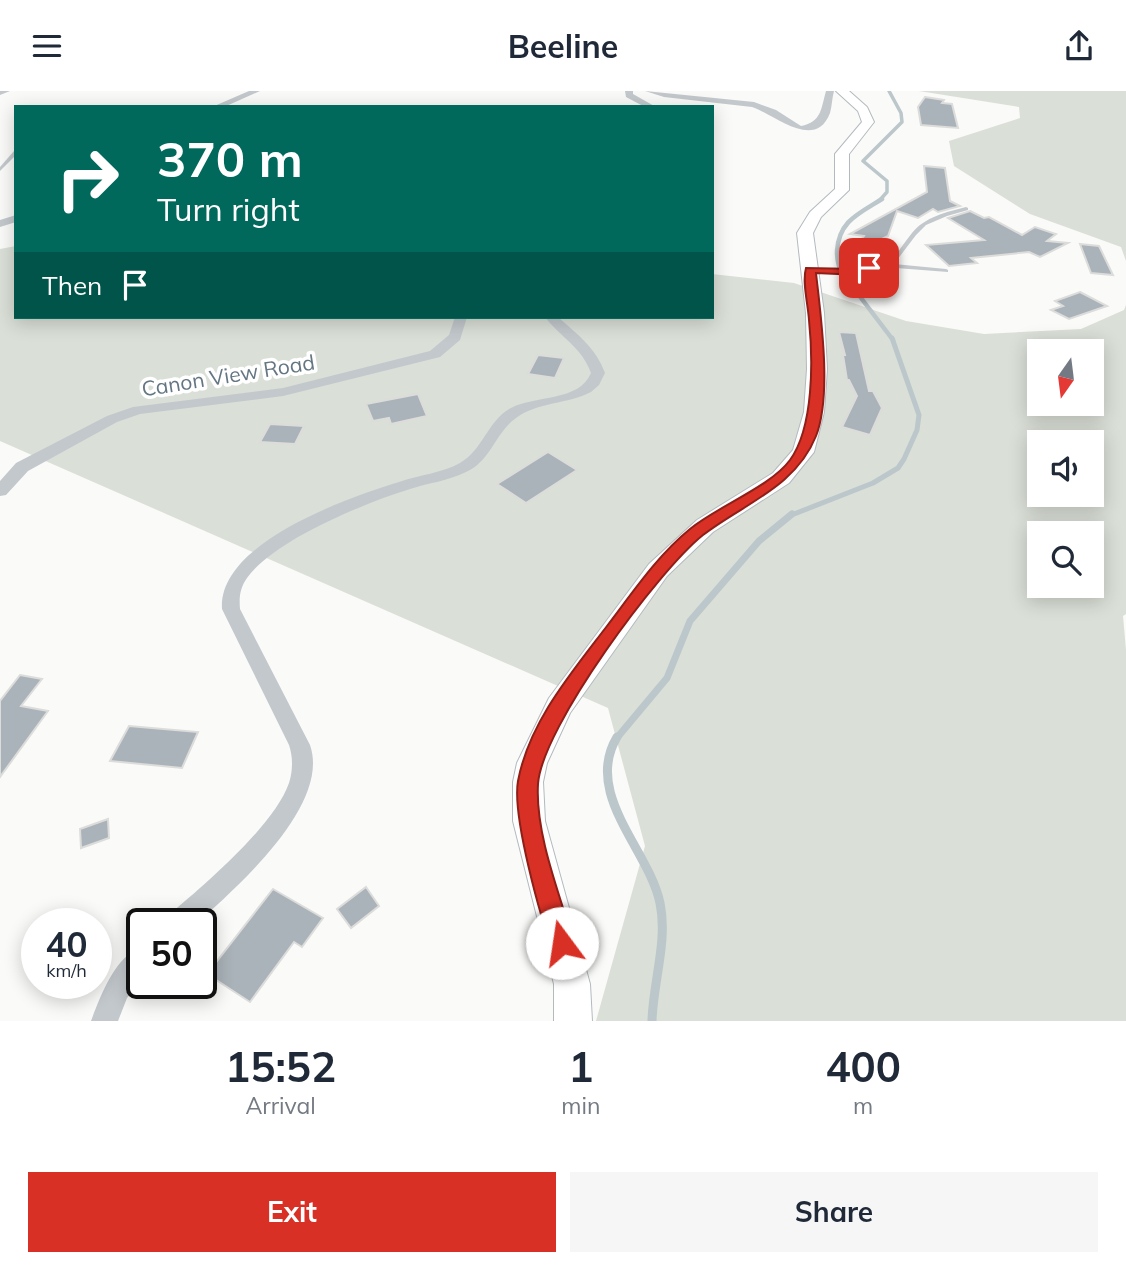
<!DOCTYPE html>
<html lang="en">
<head>
<meta charset="utf-8">
<style>
	body { margin:0; font-family:Mulish,sans-serif; background:#f6f6f7; color:#1f2937; height:100vh; display:flex; flex-direction:column; font-size:26px; white-space:nowrap }
	* { box-sizing:border-box; margin:0 }
	p { font-size:23px; color:#747a83 }
	.icon { flex:none; width:38px; height:38px; fill:none; stroke:currentColor; stroke-width:2; stroke-linecap:round; stroke-linejoin:round }
	.map { position:relative; height:930px; overflow:hidden }
	.details { display:flex; flex-direction:column; background:#fff; flex:1 }
	.details>* { flex:none }
	.top-card { position:absolute; left:14px; top:14px; width:700px; height:214px; border-radius:0px; box-shadow:0 4px 18px #0003; background:#00695c; color:#fff; overflow:hidden }
	.needle { width:46px; rotate:194deg }
	.buttons { position:absolute; left:1027px; top:248px; display:grid; gap:14px }
	.buttons a { display:grid; place-items:center; width:77px; height:77px; border-radius:0px; background:#fff; box-shadow:0 4px 18px #0003; font-size:35px }
	.speed { position:absolute; left:21px; top:817px; display:flex; gap:14px; font-size:35px; font-weight:700; text-align:center }
	.speed>* { display:grid; place-content:center; width:91px; height:91px; border-radius:50%; background:#fff; box-shadow:0 4px 18px #0003; line-height:1 }
	.speed small { font-size:18px; font-weight:400 }
	.speed .limit { border:4px solid #111; border-radius:10px; background:#fff; color:#111 }
	.pin { position:absolute; display:grid; place-items:center; width:60px; height:60px; color:#fff; margin:-30px; border-radius:14px; box-shadow:0 4px 10px #0006 }
	.me { position:absolute; width:77px; margin:-38px; rotate:346deg; stroke-linejoin:round; filter:drop-shadow(0 0 5px #0008) }
	.turn { display:flex; align-items:center; gap:24px; height:147px; padding:0 28px; font-size:32px }
	.turn .icon { width:91px; height:91px; stroke-width:2.5 }
	.turn b { display:block; font-size:49px; line-height:60px }
	.then { display:flex; align-items:center; height:66px; padding:0 28px; background:#0003; gap:14px; font-size:26px }
	.eta { display:flex; justify-content:space-evenly; align-items:center; height:119px; text-align:center }
	.eta b { font-size:42px; font-weight:700; line-height:49px }
	.cta { display:flex; gap:14px; margin-top:auto; padding:14px 28px }
	.cta a { flex:1; height:80px; border-radius:0px; background:#d93025; color:#fff; font-size:28px; font-weight:700; line-height:80px; text-align:center }
	.cta a+a { background:#f6f6f7; color:#1f2937 }
	header { display:flex; justify-content:space-between; align-items:center; height:91px; padding:0 28px; background:#fff; font-size:32px; font-weight:700 }
	.map>svg:first-child { display:block }
	.green { fill:#dadfd7; fill-rule:evenodd }
	.lines { fill:none; stroke-linecap:round; stroke-linejoin:round }
	.stream-far4 { stroke:#bbc7cb; stroke-width:3.5 }
	.stream-far3 { stroke:#bbc7cb; stroke-width:4.5 }
	.stream-far2 { stroke:#bbc7cb; stroke-width:5 }
	.stream-far1 { stroke:#bbc7cb; stroke-width:7 }
	.stream { stroke:#bbc7cb; stroke-width:9 }
	.building { fill:#aab3b9; stroke:#dcdcda; stroke-width:2 }
	.secondary-casing { stroke:#b3babf; stroke-width:2 }
	.lane { fill:#c3c8cc; fill-rule:evenodd }
	.street { fill:#c3c8cc; fill-rule:evenodd }
	.secondary { fill:#fff; fill-rule:evenodd }
	.route { fill:#d93025; stroke:#8d1f18; stroke-width:2 }
	.labels { text-anchor:middle; dominant-baseline:central; stroke-width:7; stroke-linejoin:round; paint-order:stroke }
	.street-label { font-size:21px; fill:#657683; stroke:#fff }
</style>
</head>
<body>
<header><svg class="icon" aria-label="menu" viewBox="0 0 24 24"><path d="M4 6h16M4 12h16M4 18h16"/></svg>Beeline<svg class="icon" aria-label="share" viewBox="0 0 24 24"><path d="M12 15V3M7 8l5-5 5 5M5 13v7h14v-7"/></svg></header>
<div class="map">
<svg width="1126" height="930" viewBox="0 0 1126 930">
	<rect width="100%" height="100%" fill="#fafaf8"/>
	<g class="green">
		<path d="M919 0H1126V170L1121 156 1030 123 954 75 949 50 1020 27 1019 16Z"/>
		<path d="M16 155V226H712V183L794 192 906 230 984 243 1081 238 1124 219 1126 214V523L1123 525 1126 559V930H596L645 755 608 617 0 350V158ZM1040 261H1092V313H1040ZM1040 352H1092V404H1040ZM1040 443H1092V495H1040Z"/>
	</g>
	<g class="lines">
		<path class="stream-far4" d="M879 110 887 101V90L863 70 902 31 901 22 889 0"/>
		<path class="stream-far3" d="M882 108C858 123 839 130 837 160 837 169 838 175 842 182L893 249"/>
		<path class="stream-far2" d="M789 425 873 392 898 377 904 368 917 339 919 324 892 247"/>
		<path class="stream-far1" d="M616 648 667 587 690 530 759 450 792 423"/>
		<path class="stream" d="M617 646C583 703 649 759 660 812 668 850 653 891 652 930"/>
	</g>
	<g class="building">
		<path d="M925 6 944 9 942 12 952 13 958 37 921 34 918 16Z"/>
		<path d="M924 75 945 77 950 110 960 115 938 121 933 118 918 127 897 120 888 145 849 165 864 145 850 143 927 101Z"/>
		<path d="M970 120 984 127 989 126 1022 144 1035 136 1056 143 1047 150 1068 152 1040 166 1029 161 971 167 977 172 949 175 926 154 984 149 948 127Z"/>
		<path d="M1080 153 1099 155 1113 184 1091 182Z"/>
		<path d="M1080 201 1107 215 1069 228 1051 219 1063 215 1055 210Z"/>
		<path d="M839 241 856 242 869 300H873L882 317 870 344 842 336 857 305 849 289H847L843 264H845Z"/>
		<path d="M538 264 564 267 555 287 528 283Z"/>
		<path d="M418 303 427 325 391 333 389 327 373 330 366 313Z"/>
		<path d="M270 333 304 335 295 353 260 351Z"/>
		<path d="M548 361 577 379 526 412 497 393Z"/>
		<path d="M20 584 42 588 21 615 48 620 0 686V610Z"/>
		<path d="M129 635 198 641 182 677 110 670Z"/>
		<path d="M108 728 109 747 81 757 80 738Z"/>
		<path d="M366 796 379 815 351 837 337 818Z"/>
		<path d="M273 798 323 827 302 856 294 851 250 911 207 883Z"/>
	</g>
	<g class="lines">
		<defs>
			<path id="secondary" d="M836 0H849L867 16 874 31 849 63V99L821 126 813 142 824 222 827 278 824 321 814 361 789 392 713 441 667 485 570 622 547 672 543 691 545 730 590 893 592 930H554V893L513 730V691L517 672 549 607 649 473 697 429 773 382 793 359 804 321 807 278 806 222 797 142 810 121 835 98V63L862 31 858 20Z"/>
		</defs>
		<use href="#secondary" class="secondary-casing"/>
		<g class="lane">
			<path d="M14 60H16V64L0 80V76Z"/>
			<path d="M966 116 968 117V119L947 125 926 134 916 144 894 173 946 178 948 179V181L896 177H879L859 183 810 181 807 179 810 177 859 179 879 173H887C897 164 903 153 912 142 925 126 946 121 966 116Z"/>
		</g>
		<g class="street">
			<path d="M0 0H10L0 4Z"/>
			<path d="M249 0H260L224 16H212Z"/>
			<path d="M625 0H633V3L656 16H645L626 6Z"/>
			<path d="M645 0 754 11 776 19 801 35C822 31 821 17 826 0H834C832 7 832 15 830 22 815 61 774 23 752 16L664 6Z"/>
			<path d="M16 124V131L0 136V129Z"/>
			<path d="M455 226H467L460 249 440 266 283 305 140 323 117 331 28 380 6 404 0 405V390L16 372 107 325 133 316 283 297 430 260 449 244Z"/>
			<path d="M545 226H558C577 243 596 257 605 282L599 294 591 301C568 313 537 311 516 327 495 342 491 370 466 381 448 390 428 392 410 398 365 412 274 449 247 487 240 497 239 506 240 518L310 654C331 714 236 797 196 833H166L169 824C204 794 274 735 289 692 293 679 293 666 289 654L222 518C218 452 347 407 399 391 419 384 442 382 460 372 483 359 488 329 511 317 535 304 579 311 591 282 582 256 560 246 545 226Z"/>
			<path d="M142 855V889L127 907 118 930H91C101 904 114 867 142 855Z"/>
		</g>
		<use href="#secondary" class="secondary"/>
	</g>
	<path class="route" d="M869 174 873 175V179L859 184 816 182C821 227 832 304 816 345 796 396 743 413 703 444 658 480 542 636 538 693 535 743 560 804 574 852L571 861 562 864 554 861C540 827 512 724 518 690 529 631 572 581 607 535 633 501 657 465 690 438 718 415 770 396 790 369 814 336 813 268 809 229 808 213 802 191 806 177L858 178Z"/>
	<g class="labels">
		<g class="street-label">
			<text transform="translate(228 284) rotate(-9)">Canon View Road</text>
		</g>
	</g>
</svg>
<div class="buttons">
<a><svg class="needle" viewBox="-14 -14 28 28"><path d="M0-13l5 13h-10z" fill="#e53935"/><path d="M0 13l5-13h-10z" fill="#747a83"/></svg></a>
<a><svg class="icon" aria-label="sound" viewBox="0 0 24 24"><path d="M4 9h4l5-4v14l-5-4H4zM17 9q2 3 0 6"/></svg></a>
<a><svg class="icon" aria-label="search" viewBox="0 0 24 24"><circle cx="10" cy="10" r="6"/><path d="M15 15l6 6"/></svg></a>
</div>
<div class="speed"><div>40<small>km/h</small></div><div class="limit">50</div></div>
<div class="pin" style="left:869px;top:177px;background:#d93025"><svg class="icon" aria-label="arrive" viewBox="0 0 24 24"><path d="M6 21V4h12l-3 4 3 4H6"/></svg></div>
<svg class="me" style="left:562px;top:852px" viewBox="-20 -20 40 40"><circle r="19" fill="#fff"/><path d="M0-13L10 11 0 6-10 11z" fill="#d93025"/></svg>
<div class="top-card">
<div class="turn"><svg class="icon" aria-label="right" viewBox="0 0 24 24"><path d="M7 20v-9h11M14 6l5 5-5 5"/></svg><div><b>370 m</b>Turn right</div></div>
<div class="then">Then<svg class="icon" aria-label="arrive" viewBox="0 0 24 24"><path d="M6 21V4h12l-3 4 3 4H6"/></svg></div>
</div>
</div>
<section class="details">
<div class="eta">
<div><b>15:52</b><p>Arrival</p></div>
<div><b>1</b><p>min</p></div>
<div><b>400</b><p>m</p></div>
</div>
<div class="cta"><a>Exit</a><a>Share</a></div>
</section>
</body>
</html>
